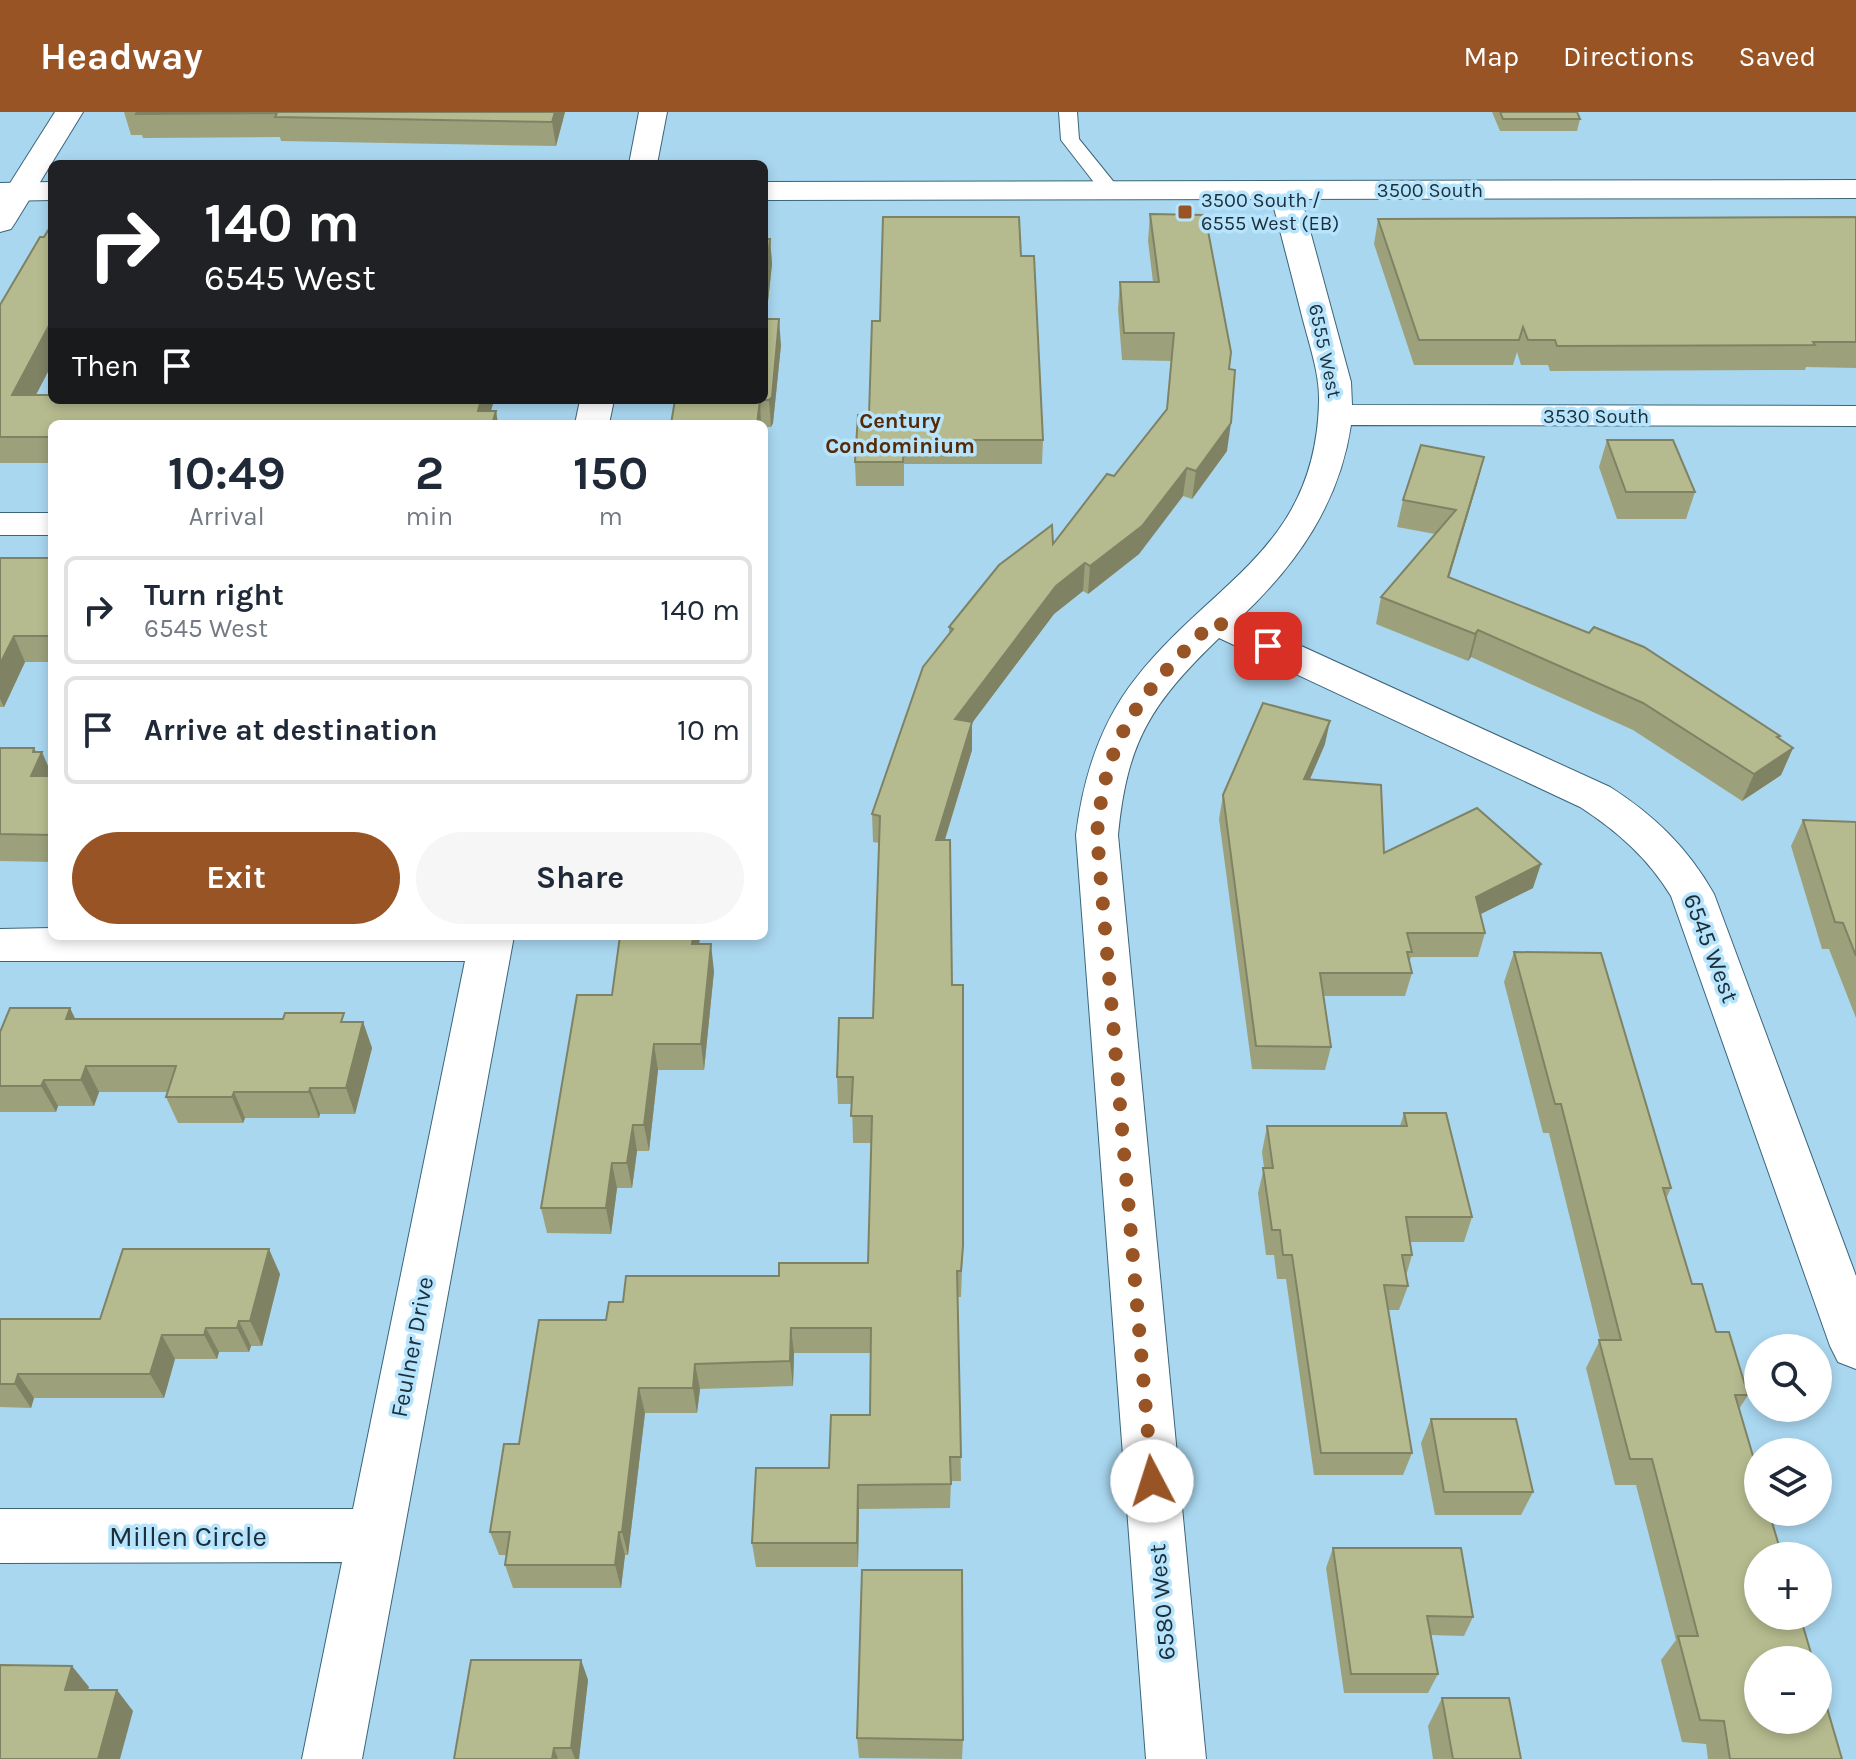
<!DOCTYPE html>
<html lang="en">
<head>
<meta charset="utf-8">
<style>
	body { margin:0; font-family:Karla,sans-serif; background:#f6f6f7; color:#1f2937; height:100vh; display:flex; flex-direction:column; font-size:30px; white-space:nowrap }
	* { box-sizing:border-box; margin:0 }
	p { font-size:26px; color:#747a83 }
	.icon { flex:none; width:44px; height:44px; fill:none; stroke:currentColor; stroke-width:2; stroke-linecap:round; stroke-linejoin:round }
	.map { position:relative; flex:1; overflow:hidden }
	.drawer { position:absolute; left:48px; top:308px; width:720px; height:520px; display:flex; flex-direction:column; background:#fff; border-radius:12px; box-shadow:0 4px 12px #0003 }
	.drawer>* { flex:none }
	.guide { position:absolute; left:48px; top:48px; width:720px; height:244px; border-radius:12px; box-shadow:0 4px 12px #0003; background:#202124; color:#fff; overflow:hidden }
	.buttons { position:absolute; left:1744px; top:1222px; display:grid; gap:16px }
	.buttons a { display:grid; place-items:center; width:88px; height:88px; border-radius:50%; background:#fff; box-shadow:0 4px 12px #0003; font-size:40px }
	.pin { position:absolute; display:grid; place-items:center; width:68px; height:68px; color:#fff; margin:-34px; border-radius:16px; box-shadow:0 4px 12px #0006 }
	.me { position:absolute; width:88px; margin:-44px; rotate:355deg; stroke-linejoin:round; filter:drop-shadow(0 0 6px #0008) }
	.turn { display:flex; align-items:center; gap:28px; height:168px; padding:0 24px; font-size:36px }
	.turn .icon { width:104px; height:104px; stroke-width:2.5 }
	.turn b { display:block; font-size:56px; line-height:68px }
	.then { display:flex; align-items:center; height:76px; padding:0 24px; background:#0003; gap:16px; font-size:30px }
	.eta { display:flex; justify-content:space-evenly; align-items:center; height:136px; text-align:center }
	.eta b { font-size:48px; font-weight:700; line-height:56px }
	.button { display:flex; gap:16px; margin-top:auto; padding:16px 24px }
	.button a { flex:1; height:92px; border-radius:48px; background:#985425; color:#fff; font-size:32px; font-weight:700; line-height:92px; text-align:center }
	.button a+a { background:#f6f6f7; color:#1f2937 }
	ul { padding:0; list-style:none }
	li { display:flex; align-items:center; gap:24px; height:108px; margin:0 16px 12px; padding:0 8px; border:4px solid #e0e1e3; border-radius:12px }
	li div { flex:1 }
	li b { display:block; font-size:30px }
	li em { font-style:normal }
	header { display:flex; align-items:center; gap:48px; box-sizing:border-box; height:112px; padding:0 40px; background:#985425; color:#fff }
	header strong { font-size:38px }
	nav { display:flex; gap:44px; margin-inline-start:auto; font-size:28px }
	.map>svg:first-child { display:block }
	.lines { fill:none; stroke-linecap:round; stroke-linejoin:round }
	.service-casing { stroke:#3b657b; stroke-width:2 }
	.minor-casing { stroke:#3b657b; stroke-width:2 }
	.primary-casing { stroke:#3b657b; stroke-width:2 }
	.service { fill:#fff; fill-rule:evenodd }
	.minor { fill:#fff; fill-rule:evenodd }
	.primary { fill:#fff; fill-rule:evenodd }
	.wall { fill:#9da17b }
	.shaded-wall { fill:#7f8364 }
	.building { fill:#b6bb8f; stroke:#7f8364; stroke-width:2 }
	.route { stroke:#985425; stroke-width:14; stroke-dasharray:0 25.2 }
	.poi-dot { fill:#985425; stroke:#b6e4fd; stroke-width:3 }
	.labels { text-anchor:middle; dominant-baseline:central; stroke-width:7; stroke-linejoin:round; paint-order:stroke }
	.far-street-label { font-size:20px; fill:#1c2e38; stroke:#b6e4fd }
	.far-poi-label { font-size:20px; fill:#1c2e38; stroke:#b6e4fd; text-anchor:start }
	.far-neighbourhood-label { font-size:22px; font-weight:bold; fill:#572a07; stroke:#b6e4fd }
	.street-label { font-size:24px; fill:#1c2e38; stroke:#b6e4fd }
	.near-street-label { font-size:28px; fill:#1c2e38; stroke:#b6e4fd }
</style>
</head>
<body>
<header>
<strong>Headway</strong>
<nav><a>Map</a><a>Directions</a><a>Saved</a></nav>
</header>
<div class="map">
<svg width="1856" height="1647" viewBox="0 0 1856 1647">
	<rect width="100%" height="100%" fill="#a9d7f0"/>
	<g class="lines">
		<defs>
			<path id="service" d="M1059 0H1077L1079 27 1117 74 1119 78 1117 82H1103L1061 28Z"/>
			<g id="minor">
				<path d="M55 0H83L15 111 11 117 0 120V87Z"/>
				<path d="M639 0H667L657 52H629Z"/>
				<path d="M1284 69 1294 72 1299 78 1351 270 1352 293 1856 294V314L1351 313C1339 392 1297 452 1240 506L1610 675C1654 703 1688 736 1714 782L1856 1164V1257L1838 1250 1830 1234 1671 784C1648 746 1617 719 1580 695L1219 526C1152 591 1127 628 1118 723L1206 1647H1146L1076 723C1083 666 1100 611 1136 566 1212 469 1315 437 1319 291 1320 263 1310 235 1303 208 1292 165 1281 121 1269 78L1274 72Z"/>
				<path d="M580 288H614L609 312H575Z"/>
				<rect x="0" y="401" width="52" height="22"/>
				<path d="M52 816V824H514L362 1647H302L342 1450 0 1451V1397H353L465 849H0V817Z"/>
			</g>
			<g id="primary">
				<path d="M1856 68V86L764 88V70Z"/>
				<path d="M52 70V88L0 89V71Z"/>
			</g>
		</defs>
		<use href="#service" class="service-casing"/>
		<use href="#minor" class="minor-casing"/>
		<use href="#primary" class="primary-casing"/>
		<use href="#service" class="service"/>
		<use href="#minor" class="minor"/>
		<use href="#primary" class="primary"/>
	</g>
	<g class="wall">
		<path d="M124 0H565L556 34 281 29 280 25 143 26 142 23H131Z"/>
		<path d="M1492 0H1577L1580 7 1577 19H1500Z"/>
		<path d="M1150 102 1229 257 1227 339 1192 387 1183 384 1139 442 1088 482 1083 479 1054 502 972 611V638L945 728 952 873 963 1134 961 1185H958L961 1369H951L950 1396 859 1397 858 1455H756L752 1431 829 1356 870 1303 871 1241H794L793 1274 700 1277 697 1301H645L628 1443H625L621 1476H513L505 1453 506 1443H499L490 1420 519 1332 606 1208 623 1190 779 1164 868 1151 871 1031H853L852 992H838L837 965 873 906 879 731 873 730 872 702 949 523V515L1053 432 1114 364 1167 297 1172 249 1122 248 1118 197 1120 170H1153L1148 129Z"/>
		<path d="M1856 105V256L1806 255 1805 258 1550 259 1548 253H1521L1517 240 1513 253H1414L1374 132 1378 107Z"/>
		<path d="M52 112V252L36 283 52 288H494L491 299H496L498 312H52V351H0V193Z"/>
		<path d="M767 127H770L772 152 766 207 781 233 773 311 771 315H764V312H671Z"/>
		<path d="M1021 144 1043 328 1042 352H904V374H856L855 350 869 303 880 209Z"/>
		<path d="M1607 328 1695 380 1686 407H1617L1599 355Z"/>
		<path d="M1484 345 1477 372 1449 466 1780 624 1779 626 1793 636 1781 663 1742 689 1633 618 1471 545 1468 549 1376 512 1381 485 1435 422 1397 415 1403 388Z"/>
		<path d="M0 446H52V550H25L4 595H0Z"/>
		<path d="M1325 632 1310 667 1384 741 1533 776 1480 802 1485 821 1478 845H1411L1409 850 1412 861 1405 884H1323L1331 935 1325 958 1252 957 1219 707 1223 683Z"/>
		<path d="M0 636 36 640 52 663V750L0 749Z"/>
		<path d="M1803 708 1856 710V906L1829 837H1822L1791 734Z"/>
		<path d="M620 824H700L699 832 714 859 704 958H658L649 1039H637L632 1076H617L611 1122 547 1121 541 1096 612 883Z"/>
		<path d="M1514 840 1671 1076 1666 1087 1692 1172 1748 1283 1739 1297 1842 1647H1708L1706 1632 1682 1630 1661 1548 1676 1528 1636 1373H1615L1586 1256 1600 1228 1549 1021H1543L1504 870Z"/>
		<path d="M70 896 75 907 363 910 372 936 355 1002H320L319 1006H245L243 1011H178L166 985 168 980H99L94 994H58L56 1000H0V920Z"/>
		<path d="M1404 1001 1472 1105 1464 1130H1410L1412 1143 1406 1164 1408 1174 1399 1198H1388L1412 1341 1403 1363H1314L1286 1167H1277L1274 1143H1266L1258 1081 1264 1056 1262 1040 1267 1014H1400Z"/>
		<path d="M280 1162 262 1234H251L249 1240H219L217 1247H175L164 1286H34L31 1296 0 1295V1207H100Z"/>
		<path d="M1431 1307 1533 1380 1521 1403H1435L1421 1331Z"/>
		<path d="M1333 1436 1473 1505 1464 1524 1431 1523 1438 1562 1428 1581H1344L1326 1456Z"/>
		<path d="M581 1548 588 1568 579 1647H454Z"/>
		<path d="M1442 1586 1521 1647H1433L1428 1614Z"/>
		<path d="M857 1626 963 1628 962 1647 859 1646Z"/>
	</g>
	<g class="shaded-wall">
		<path d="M555 0H565L556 34 552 10Z"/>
		<path d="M770 127 772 152 764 227V184Z"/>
		<path d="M779 207 781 233 773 311 771 315 769 288Z"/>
		<path d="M52 208V252L22 309 12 283Z"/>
		<path d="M481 288H494L487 312 478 299Z"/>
		<path d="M760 288 761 312H757Z"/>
		<path d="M496 299 498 312H492Z"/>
		<path d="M1231 311 1227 339 1192 387 1196 359Z"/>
		<path d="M1484 345 1477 372 1441 492 1448 465Z"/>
		<path d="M1187 356 1183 384 1139 442 1088 482 1090 454Z"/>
		<path d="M1085 451 1083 479 1054 502 972 611V638L936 756V728L955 607 1056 474Z"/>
		<path d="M1478 518 1471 545 1468 549 1475 522Z"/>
		<path d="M14 524 25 550 4 595 0 587V552Z"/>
		<path d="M1330 609 1325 632 1300 690 1304 667Z"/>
		<path d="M34 636 39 646 42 640 52 663V671L31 664 33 640Z"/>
		<path d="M1793 636 1781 663 1742 689 1754 662Z"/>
		<path d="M1541 752 1533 776 1469 808 1476 785Z"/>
		<path d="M693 824H700L696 859 692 832Z"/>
		<path d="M711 832 714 859 704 958 701 932Z"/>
		<path d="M70 896 83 923 66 907Z"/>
		<path d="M363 910 372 936 355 1002 346 976Z"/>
		<path d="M654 932 658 958 649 1039 644 1013Z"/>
		<path d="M86 954 99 980 94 994 81 968Z"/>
		<path d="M44 968 58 994 56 1000 41 974Z"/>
		<path d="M310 976 320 1002 319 1006 309 980Z"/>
		<path d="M234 980 245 1006 243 1011 232 985Z"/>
		<path d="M633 1013 637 1039 632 1076 627 1051Z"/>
		<path d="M612 1051 617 1076 611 1122 606 1096Z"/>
		<path d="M269 1137 280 1162 262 1234 250 1209Z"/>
		<path d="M239 1209 251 1234 249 1240 237 1216Z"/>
		<path d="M206 1216 219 1240 217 1247 204 1223Z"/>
		<path d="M791 1216 794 1241 793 1274 790 1249Z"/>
		<path d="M162 1223 175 1247 164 1286 150 1262Z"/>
		<path d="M695 1252 700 1277 697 1301 693 1276Z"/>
		<path d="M18 1262 34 1286 31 1296 15 1272Z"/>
		<path d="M639 1276 645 1301 628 1443 622 1420Z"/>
		<path d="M858 1373 859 1397 858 1455 857 1431Z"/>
		<path d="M619 1420 625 1443 621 1476 615 1453Z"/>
		<path d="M581 1548 588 1568 579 1647H575L571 1636Z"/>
		<path d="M72 1554 89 1575 82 1599 65 1578Z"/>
		<path d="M117 1578 133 1599 120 1647H98Z"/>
		<path d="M554 1636 558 1647H552Z"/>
	</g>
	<g class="building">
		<path d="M137 0H555L552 10 275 5 277 1 136 2Z"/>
		<path d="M1500 0H1577L1580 7H1503Z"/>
		<path d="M1150 102 1205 103 1231 240 1229 257 1235 258 1231 311 1196 359 1187 356 1142 414 1090 454 1085 451 1056 474 955 607 972 610 936 728H950L952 873H963V1134L961 1159H957L961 1345H950L951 1372 858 1373 857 1431H752L756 1356H829L831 1303H870L871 1216H791L790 1249 695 1252 693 1276H639L622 1420H619L615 1453H505L510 1420H490L504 1332H519L539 1208H606L609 1190H623L626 1164H779V1151H868L872 1004H851L853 965H837L839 906H873L880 704 872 702 923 555 953 517 949 515 999 453 1052 413 1053 432 1107 362 1114 364 1167 297 1174 221H1124L1120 170H1159Z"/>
		<path d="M883 105H1019L1021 144H1034L1043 328H904L903 350H855L858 303H869L872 209H880Z"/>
		<path d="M1856 105V230H1813L1815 233 1557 234 1555 228H1528L1523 215 1519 228H1419L1378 107Z"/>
		<path d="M52 112V208L12 283H52V288H481L478 299H496L492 312H52V325H0V193L40 125H44Z"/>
		<path d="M764 114H766L765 127H770L764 184Z"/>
		<path d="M764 207H779L772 285 769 288H760L757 312H671L675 288H764Z"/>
		<path d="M1607 328H1673L1695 380H1626Z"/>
		<path d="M1421 333 1484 345 1448 465 1589 521 1594 515 1644 535 1780 624 1777 625 1793 636 1754 662 1643 591 1478 518 1475 522 1381 485 1456 398 1403 388Z"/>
		<path d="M0 446H52V524H14L0 552Z"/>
		<path d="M1263 591 1330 609 1304 667 1381 673 1384 741 1477 696 1541 752 1476 785 1485 821H1407L1412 840H1407L1412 861H1320L1331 935 1256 934 1223 683Z"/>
		<path d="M0 636H34L33 640H42L31 664H52V723L0 722Z"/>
		<path d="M1803 708 1856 710V844L1843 811 1835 810Z"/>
		<path d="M620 824H693L692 832H711L701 932H654L644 1013H633L627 1051H612L606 1096H541L577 883H612Z"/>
		<path d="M1514 840 1601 841 1671 1076H1663L1692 1172H1702L1716 1220H1729L1748 1283H1735L1758 1361V1400H1769L1782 1444H1758V1504H1800L1813 1548H1758V1608H1818V1565L1842 1647H1730L1724 1609 1700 1608 1678 1524H1698L1652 1347H1630L1599 1228H1621L1561 992H1555Z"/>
		<path d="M10 896H70L66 907H283L285 901H344L341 910H363L346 976H310L309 980H234L232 985H166L176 954H86L81 968H44L41 974H0V920Z"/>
		<path d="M1404 1001H1446L1472 1105H1406L1412 1143H1402L1408 1174 1384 1173 1412 1341H1321L1292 1143H1283L1280 1118H1272L1263 1056H1273L1267 1014H1407Z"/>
		<path d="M123 1137H269L250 1209H239L237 1216H206L204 1223H162L150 1262H18L15 1272H0V1207H100Z"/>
		<path d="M1431 1307H1516L1533 1380H1444Z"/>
		<path d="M1333 1436H1461L1473 1505 1427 1504 1438 1562H1351Z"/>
		<path d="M862 1458H962L963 1628 857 1626Z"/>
		<path d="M471 1548H581L571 1636H554L552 1647H454Z"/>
		<path d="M0 1553 72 1554 65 1578H117L98 1647H0Z"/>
		<path d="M1442 1586H1509L1521 1647H1453Z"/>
	</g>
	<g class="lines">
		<path class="route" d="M1152 1369 1097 723C1105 619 1144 579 1214 509L1268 534"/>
	</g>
	<rect class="poi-dot" x="1177" y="92" width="16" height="16" rx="4"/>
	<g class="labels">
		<g class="far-street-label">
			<text x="1430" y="78">3500 South</text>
			<text transform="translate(1325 239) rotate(78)">6555 West</text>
			<text x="1596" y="304">3530 South</text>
		</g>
		<g class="far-poi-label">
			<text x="1201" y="88">3500 South /<tspan x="1201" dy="23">6555 West (EB)</tspan></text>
		</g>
		<g class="far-neighbourhood-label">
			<text x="900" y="309">Century<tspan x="900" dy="25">Condominium</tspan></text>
		</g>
		<g class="street-label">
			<text transform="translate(1711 836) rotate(69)">6545 West</text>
			<text transform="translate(412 1235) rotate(-79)">Feulner Drive</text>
			<text transform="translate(1162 1490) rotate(-95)">6580 West</text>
		</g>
		<g class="near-street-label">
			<text x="188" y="1424">Millen Circle</text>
		</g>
	</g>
</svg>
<div class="buttons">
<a><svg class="icon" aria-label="search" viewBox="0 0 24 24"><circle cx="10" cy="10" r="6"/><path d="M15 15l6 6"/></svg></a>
<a><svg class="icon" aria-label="layers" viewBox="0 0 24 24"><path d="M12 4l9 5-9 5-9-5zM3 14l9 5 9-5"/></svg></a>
<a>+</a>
<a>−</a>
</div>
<div class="pin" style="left:1268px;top:534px;background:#d93025"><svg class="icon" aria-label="arrive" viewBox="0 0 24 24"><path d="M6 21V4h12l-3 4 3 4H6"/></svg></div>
<svg class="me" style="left:1152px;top:1369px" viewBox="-20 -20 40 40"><circle r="19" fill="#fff"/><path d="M0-13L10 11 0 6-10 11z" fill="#985425"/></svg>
<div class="guide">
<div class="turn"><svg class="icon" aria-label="right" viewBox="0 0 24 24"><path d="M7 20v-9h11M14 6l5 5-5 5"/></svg><div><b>140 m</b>6545 West</div></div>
<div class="then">Then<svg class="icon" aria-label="arrive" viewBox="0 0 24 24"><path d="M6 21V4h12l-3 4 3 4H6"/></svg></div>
</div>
<section class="drawer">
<div class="eta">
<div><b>10:49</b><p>Arrival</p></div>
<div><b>2</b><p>min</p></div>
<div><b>150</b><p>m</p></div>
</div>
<ul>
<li><svg class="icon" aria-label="right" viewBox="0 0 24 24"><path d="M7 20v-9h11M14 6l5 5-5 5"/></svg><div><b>Turn right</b><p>6545 West</p></div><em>140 m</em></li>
<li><svg class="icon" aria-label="arrive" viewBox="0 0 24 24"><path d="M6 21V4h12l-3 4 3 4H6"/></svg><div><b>Arrive at destination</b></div><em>10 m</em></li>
</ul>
<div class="button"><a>Exit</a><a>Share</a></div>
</section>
</div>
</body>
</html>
